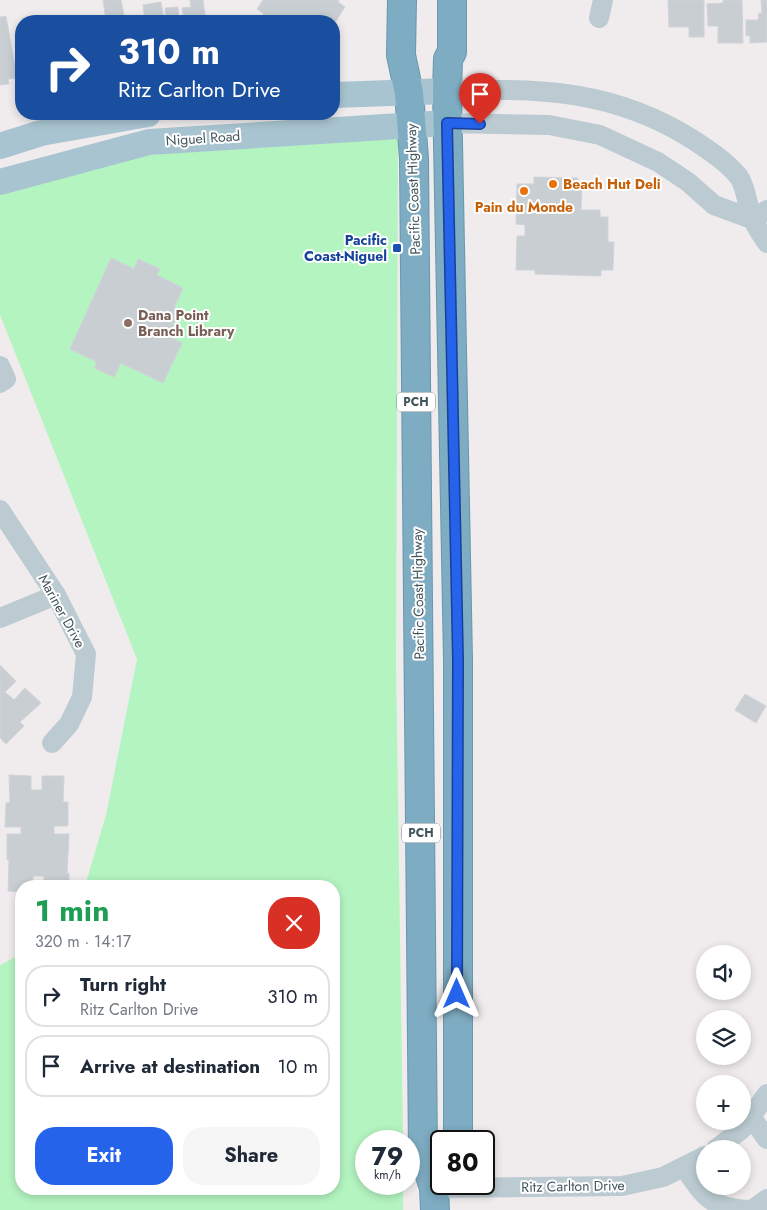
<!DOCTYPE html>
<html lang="en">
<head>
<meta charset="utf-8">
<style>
	body { margin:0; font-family:Jost,sans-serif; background:#f6f6f7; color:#1f2937; height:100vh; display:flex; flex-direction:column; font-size:19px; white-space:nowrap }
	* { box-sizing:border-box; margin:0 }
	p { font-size:16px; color:#747a83 }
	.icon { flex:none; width:28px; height:28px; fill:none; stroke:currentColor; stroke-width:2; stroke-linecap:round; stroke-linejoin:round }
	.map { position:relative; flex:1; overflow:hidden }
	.panel { position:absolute; left:15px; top:880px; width:325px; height:315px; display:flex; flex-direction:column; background:#fff; border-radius:20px; box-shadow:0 2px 8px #0003 }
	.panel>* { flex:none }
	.top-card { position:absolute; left:15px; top:15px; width:325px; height:105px; border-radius:20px; box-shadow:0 2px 8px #0003; background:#1a4fa0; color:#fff; overflow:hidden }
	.tools { position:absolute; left:696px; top:945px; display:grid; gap:10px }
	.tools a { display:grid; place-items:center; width:55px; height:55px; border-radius:50%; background:#fff; box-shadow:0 2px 8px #0003; font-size:25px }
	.speed { position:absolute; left:355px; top:1130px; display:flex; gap:10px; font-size:25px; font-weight:700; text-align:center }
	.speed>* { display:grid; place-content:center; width:65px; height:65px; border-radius:50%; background:#fff; box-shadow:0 2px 8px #0003; line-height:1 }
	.speed small { font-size:12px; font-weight:400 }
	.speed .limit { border:2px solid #111; border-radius:8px; background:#fff; color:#111 }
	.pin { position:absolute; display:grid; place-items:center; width:42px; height:42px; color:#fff; margin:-51px -21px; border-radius:50% 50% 50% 0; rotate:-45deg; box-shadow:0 0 5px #0007 }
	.pin .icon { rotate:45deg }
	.me { position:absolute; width:55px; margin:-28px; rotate:0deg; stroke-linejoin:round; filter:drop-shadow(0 0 4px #0008) }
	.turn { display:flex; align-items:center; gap:18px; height:105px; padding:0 20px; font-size:22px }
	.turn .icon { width:65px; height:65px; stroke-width:2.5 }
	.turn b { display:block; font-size:35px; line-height:42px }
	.round { display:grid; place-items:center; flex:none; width:52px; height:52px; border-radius:20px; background:#f6f6f7 }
	.overview { display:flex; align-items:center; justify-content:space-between; height:85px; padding:0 20px }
	h1 { font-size:30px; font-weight:700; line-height:38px; color:#1e9e55 }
	.cta { display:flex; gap:10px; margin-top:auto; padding:10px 20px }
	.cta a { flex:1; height:58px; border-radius:20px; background:#2563eb; color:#fff; font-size:20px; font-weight:700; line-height:58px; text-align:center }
	.cta a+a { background:#f6f6f7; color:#1f2937 }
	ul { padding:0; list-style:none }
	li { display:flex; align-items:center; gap:15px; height:62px; margin:0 10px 8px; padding:0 10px; border:2px solid #e0e1e3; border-radius:20px }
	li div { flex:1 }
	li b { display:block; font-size:19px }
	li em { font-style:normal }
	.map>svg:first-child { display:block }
	.green { fill:#b4f4c1 }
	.building { fill:#c8ced2; stroke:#d0d4d9 }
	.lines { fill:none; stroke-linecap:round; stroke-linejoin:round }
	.highway-casing { stroke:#6997ae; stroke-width:30 }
	.minor { stroke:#bbcbd1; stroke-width:20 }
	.major { stroke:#a8c4d0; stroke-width:26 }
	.highway { stroke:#7eacc2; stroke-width:28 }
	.route-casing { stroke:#184099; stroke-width:12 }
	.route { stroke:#2563eb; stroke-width:9 }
	.food-dot { fill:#e8710a; stroke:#fff; stroke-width:2 }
	.transit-dot { fill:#1a4fb4; stroke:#fff; stroke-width:2 }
	.education-dot { fill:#8d6e63; stroke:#fff; stroke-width:2 }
	.labels { text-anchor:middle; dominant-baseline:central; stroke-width:4; stroke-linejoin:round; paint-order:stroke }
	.shield { fill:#fff; stroke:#7b888d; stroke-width:1 }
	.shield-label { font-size:12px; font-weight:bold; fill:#43555c }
	.street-label { font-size:14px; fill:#43555c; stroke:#fff }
	.food-label { font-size:14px; font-weight:bold; fill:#c56008; stroke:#fff; text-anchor:start }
	.transit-label { font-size:14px; font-weight:bold; fill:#164399; stroke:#fff; text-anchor:end }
	.education-label { font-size:14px; font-weight:bold; fill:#785e54; stroke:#fff; text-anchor:start }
</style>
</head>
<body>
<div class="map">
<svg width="767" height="1210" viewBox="0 0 767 1210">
	<rect width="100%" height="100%" fill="#f0eced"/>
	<path class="green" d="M398 138 396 662 403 1141H366V1184H403V1210H0V965L21 954V1189H334V886H85L106 815 137 659 0 315V192L108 159 276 143Z"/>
	<g class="building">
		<path d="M103 0H121L125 21H98L106 20Z"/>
		<path d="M190 0H203L206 21H167L165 8 178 7 179 19 184 18 182 8 191 7Z"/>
		<path d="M263 0H339L338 2 345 7 334 24V21L325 20 267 21 262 17 264 14 257 9Z"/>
		<path d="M668 0H704V37H689V27H669Z"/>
		<path d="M723 0H742L743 43H718V26H708L707 4 723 3Z"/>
		<path d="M761 0H767V42L750 43V35L746 36V20H758L759 13H762Z"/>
		<path d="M161 2 164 20 145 21 143 5Z"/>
		<path d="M6 16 17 78 8 79 9 84 0 85V17Z"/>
		<path d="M21 45V80L15 46Z"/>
		<path d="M534 177 578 178 577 189H582L581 210H600V217H608V242H614L613 270H601V276L535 274V270H516L517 236H525V225L516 224 517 184H534Z"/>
		<path d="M111 258 134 269 138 259 160 269 157 275 183 288 174 308 180 310 168 336 182 343 163 383 121 363 114 377 94 368 97 362 70 349Z"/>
		<path d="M0 665 16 681 5 692 14 700 25 688 41 703 20 722 24 726 6 744 0 738Z"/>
		<path d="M745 694 766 706 756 723 735 710Z"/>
		<path d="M9 775 31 776V790H42V776H64L63 802H68V826H54V834H69L67 874 69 873V886H44V876H33V886H21V892L8 891 9 860H7V834H21V827H5L6 803 10 802Z"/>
	</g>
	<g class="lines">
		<defs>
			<g id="highway">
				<path d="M402 0 401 55 409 93 414 159 423 1154 434 1188 435 1210"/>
				<path d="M452 0V52L448 59 447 91 458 660V1141"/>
			</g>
		</defs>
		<use href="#highway" class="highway-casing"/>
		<g class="minor">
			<path d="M599 18 603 0"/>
			<path d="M447 91C538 87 616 90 695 141 710 151 728 163 739 177 746 187 747 205 752 217 755 226 762 235 767 243"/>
			<path d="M447 123 549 125 600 135 658 162 688 182 714 205 752 219"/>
			<path d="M752 219 767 210"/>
			<path d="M0 366 6 379 0 383"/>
			<path d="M0 510 56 595 86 654 82 697 69 724 52 743"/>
			<path d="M0 618 56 595"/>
			<path d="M751 1117 767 1139"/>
			<path d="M716 1149 742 1129 767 1094"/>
			<path d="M684 1167C705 1198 712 1209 751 1210"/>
			<path d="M434 1188 622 1186 663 1177 705 1156"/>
			<path d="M752 1210 767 1199"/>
		</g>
		<g class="major">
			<path d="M334 95 447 91"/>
			<path d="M0 146 41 133 148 114"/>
			<path d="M0 182 149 142 447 123"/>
		</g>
		<use href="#highway" class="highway"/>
	</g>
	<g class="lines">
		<defs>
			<path id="route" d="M457 994 458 660 447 123 480 124"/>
		</defs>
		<use href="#route" class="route-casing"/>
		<use href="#route" class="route"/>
	</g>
	<g class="food-dot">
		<circle cx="553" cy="184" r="5"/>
		<circle cx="524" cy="191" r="5"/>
	</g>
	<rect class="transit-dot" x="392" y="243" width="10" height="10" rx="2.5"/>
	<circle class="education-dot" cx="128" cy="323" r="5"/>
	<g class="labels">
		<g class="shield">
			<rect x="397" y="392.5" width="38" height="19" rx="4"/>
			<rect x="402" y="823.5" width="38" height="19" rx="4"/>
		</g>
		<g class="shield-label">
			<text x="416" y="402">PCH</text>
			<text x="421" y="833">PCH</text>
		</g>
		<g class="street-label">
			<text transform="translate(203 138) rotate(-4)">Niguel Road</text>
			<text transform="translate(413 189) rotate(-92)">Pacific Coast Highway</text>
			<text transform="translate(418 594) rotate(-91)">Pacific Coast Highway</text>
			<text transform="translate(62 611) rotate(61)">Mariner Drive</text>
			<text transform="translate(573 1186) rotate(-1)">Ritz Carlton Drive</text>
		</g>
		<g class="food-label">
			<text x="563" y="184">Beach Hut Deli</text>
			<text x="524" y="207" text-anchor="middle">Pain du Monde</text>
		</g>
		<g class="transit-label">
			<text x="387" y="240">Pacific<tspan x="387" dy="16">Coast-Niguel</tspan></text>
		</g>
		<g class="education-label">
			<text x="138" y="315">Dana Point<tspan x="138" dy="16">Branch Library</tspan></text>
		</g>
	</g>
</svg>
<div class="tools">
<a><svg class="icon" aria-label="sound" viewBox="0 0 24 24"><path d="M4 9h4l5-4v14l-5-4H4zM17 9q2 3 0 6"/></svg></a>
<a><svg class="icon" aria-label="layers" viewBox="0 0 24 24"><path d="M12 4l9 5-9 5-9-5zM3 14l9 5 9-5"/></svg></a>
<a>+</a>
<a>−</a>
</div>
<div class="speed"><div>79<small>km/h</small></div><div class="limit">80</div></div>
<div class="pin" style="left:480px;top:124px;background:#d93025"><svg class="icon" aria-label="arrive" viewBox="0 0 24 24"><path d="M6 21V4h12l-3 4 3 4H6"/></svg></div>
<svg class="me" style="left:457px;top:994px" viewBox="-20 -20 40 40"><path d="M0-17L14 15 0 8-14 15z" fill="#2563eb" stroke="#fff" stroke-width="4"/></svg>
<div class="top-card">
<div class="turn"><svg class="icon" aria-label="right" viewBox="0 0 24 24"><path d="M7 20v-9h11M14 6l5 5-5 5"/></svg><div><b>310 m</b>Ritz Carlton Drive</div></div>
</div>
<section class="panel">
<div class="overview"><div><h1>1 min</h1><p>320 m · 14:17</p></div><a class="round" style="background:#d93025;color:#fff"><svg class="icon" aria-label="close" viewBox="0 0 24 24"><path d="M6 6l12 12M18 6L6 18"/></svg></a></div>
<ul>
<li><svg class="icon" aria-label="right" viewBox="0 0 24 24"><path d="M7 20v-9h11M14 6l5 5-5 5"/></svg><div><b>Turn right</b><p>Ritz Carlton Drive</p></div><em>310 m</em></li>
<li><svg class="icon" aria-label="arrive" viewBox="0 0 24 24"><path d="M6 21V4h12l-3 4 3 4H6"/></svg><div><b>Arrive at destination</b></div><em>10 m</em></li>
</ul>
<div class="cta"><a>Exit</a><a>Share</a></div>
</section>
</div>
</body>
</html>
